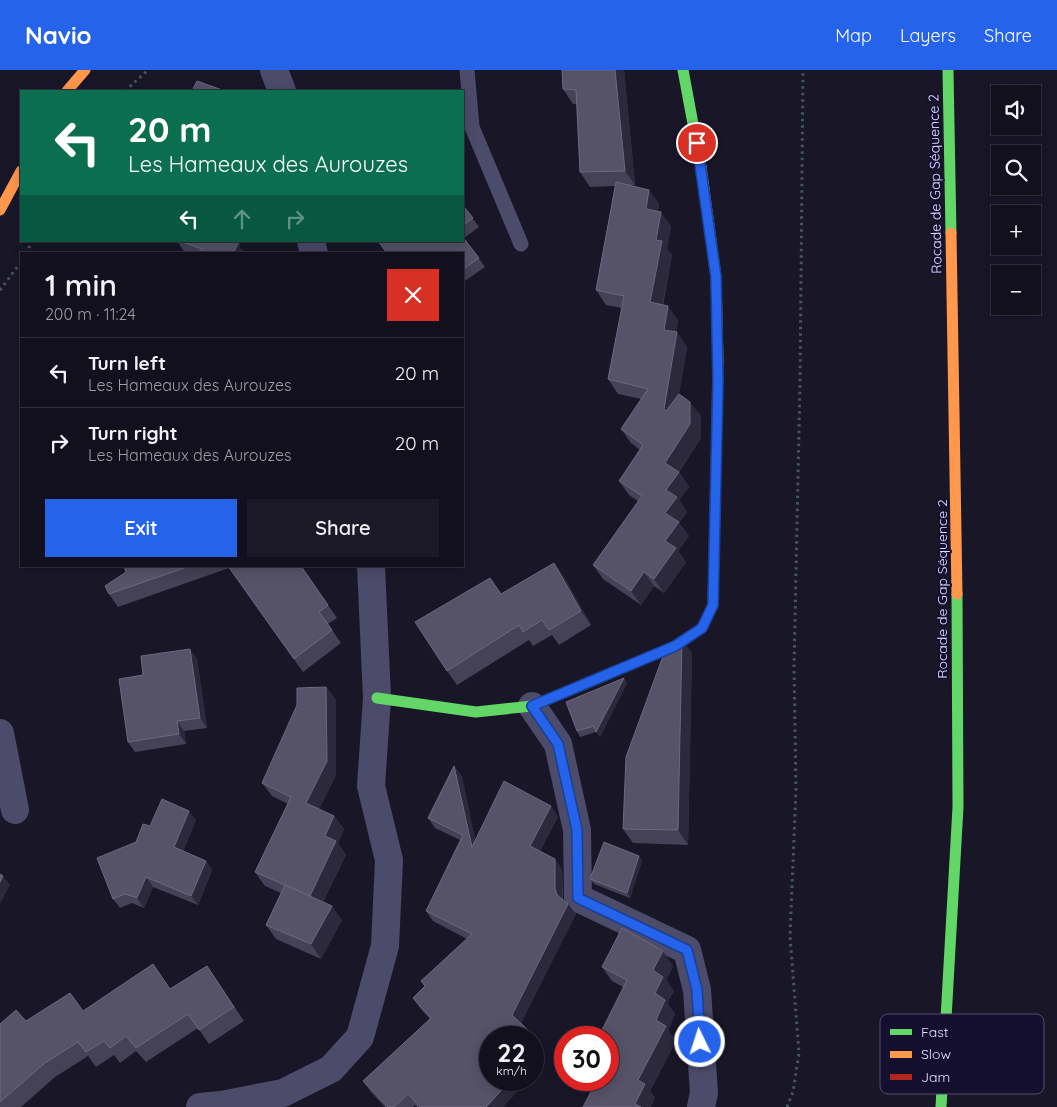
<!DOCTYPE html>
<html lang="en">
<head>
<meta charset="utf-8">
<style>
	body { margin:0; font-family:Quicksand,sans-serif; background:#1c1927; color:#f1f3f6; height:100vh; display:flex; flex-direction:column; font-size:19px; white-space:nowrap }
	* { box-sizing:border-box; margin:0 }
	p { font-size:16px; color:#9d9da4 }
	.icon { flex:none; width:28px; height:28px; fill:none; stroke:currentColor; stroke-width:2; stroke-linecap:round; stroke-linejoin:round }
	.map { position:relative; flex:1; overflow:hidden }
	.side { position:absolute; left:20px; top:182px; width:444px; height:315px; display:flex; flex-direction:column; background:#13101e; border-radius:0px; box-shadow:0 2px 12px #0003,0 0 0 1px #32303c }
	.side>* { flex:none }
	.top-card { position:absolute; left:20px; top:20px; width:444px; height:152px; border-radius:0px; box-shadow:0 2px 12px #0003,0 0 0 1px #32303c; background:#0b6e4f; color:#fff; overflow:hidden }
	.tools { position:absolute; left:991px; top:15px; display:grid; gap:10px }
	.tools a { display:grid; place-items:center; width:50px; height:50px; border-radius:0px; background:#13101e; box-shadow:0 2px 12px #0003,0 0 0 1px #32303c; font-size:25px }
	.speed { position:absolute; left:479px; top:956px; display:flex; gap:10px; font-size:25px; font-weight:700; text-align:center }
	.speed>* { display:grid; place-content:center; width:65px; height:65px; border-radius:50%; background:#13101e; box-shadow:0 2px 12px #0003,0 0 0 1px #32303c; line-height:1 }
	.speed small { font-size:12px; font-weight:400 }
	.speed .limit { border:8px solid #d22; background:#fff; color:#111 }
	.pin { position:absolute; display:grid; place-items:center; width:42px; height:42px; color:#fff; margin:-21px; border:2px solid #fff; border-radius:50%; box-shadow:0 1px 5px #0007 }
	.me { position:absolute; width:55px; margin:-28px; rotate:356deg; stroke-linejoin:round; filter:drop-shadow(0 0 4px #0008) }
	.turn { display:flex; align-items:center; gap:18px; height:105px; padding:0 25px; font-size:22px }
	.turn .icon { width:65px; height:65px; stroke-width:2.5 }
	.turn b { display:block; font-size:35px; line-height:42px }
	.lanes { display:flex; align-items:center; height:48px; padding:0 25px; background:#0003; justify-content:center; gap:25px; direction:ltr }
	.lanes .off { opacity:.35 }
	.round { display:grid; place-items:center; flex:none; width:52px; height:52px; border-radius:0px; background:#1c1927 }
	.overview { display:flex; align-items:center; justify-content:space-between; height:85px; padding:0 25px }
	h1 { font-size:30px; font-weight:600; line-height:38px }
	.cta { display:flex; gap:10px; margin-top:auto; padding:10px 25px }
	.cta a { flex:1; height:58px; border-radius:0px; background:#2563eb; color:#fff; font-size:20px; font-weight:600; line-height:58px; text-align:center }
	.cta a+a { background:#1c1927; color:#f1f3f6 }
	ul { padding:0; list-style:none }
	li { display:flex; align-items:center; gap:15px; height:70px; padding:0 25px; border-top:1px solid #32303c }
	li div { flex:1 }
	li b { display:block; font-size:19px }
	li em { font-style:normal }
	header { display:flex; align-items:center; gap:30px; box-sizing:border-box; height:70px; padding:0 25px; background:#2563eb; color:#fff }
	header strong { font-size:24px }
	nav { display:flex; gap:28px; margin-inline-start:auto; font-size:18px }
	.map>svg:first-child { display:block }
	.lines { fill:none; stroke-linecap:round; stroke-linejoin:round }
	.path { stroke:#455567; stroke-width:3; stroke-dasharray:2.5 4; stroke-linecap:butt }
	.lane { stroke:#4c4b69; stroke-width:15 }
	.street { stroke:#4c4b69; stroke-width:28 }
	.fast { stroke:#63d668; stroke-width:11 }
	.slow { stroke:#ff974d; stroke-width:11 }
	.jam { stroke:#b3261e; stroke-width:11 }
	.wall { fill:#454156 }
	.shaded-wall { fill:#2c293c }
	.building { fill:#565268; stroke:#6b6880 }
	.route-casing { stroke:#184099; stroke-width:12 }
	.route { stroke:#2563eb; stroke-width:9 }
	.labels { text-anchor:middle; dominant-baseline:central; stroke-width:4; stroke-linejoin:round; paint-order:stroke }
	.street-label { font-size:14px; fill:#e1deff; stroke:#140f2f }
	.key { fill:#140f2f; stroke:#524d6d; stroke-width:1 }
	.key-label { font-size:14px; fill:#e1deff }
</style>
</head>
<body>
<header>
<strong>Navio</strong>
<nav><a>Map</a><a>Layers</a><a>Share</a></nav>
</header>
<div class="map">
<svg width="1057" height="1037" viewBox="0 0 1057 1037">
	<rect width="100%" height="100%" fill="#191628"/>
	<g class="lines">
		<g class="path">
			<path d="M125 21 148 0"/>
			<path d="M26 184 32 171"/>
			<path d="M0 220 21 192"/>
			<path d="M787 1037 793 1022 799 983 790 866 796 719 794 597 800 314 803 0"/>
		</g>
		<path class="lane" d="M467 0 472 57 521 174"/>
		<g class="street">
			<path d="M274 0 282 21"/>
			<path d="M311 171 314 184"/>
			<path d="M532 636 558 674 577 760 578 828 687 880 697 920 704 1023 701 1037"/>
			<path d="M0 663 15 740"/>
			<path d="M200 1037 221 1035 283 1023 331 999 360 967 385 876 389 790 371 716 377 628 371 496"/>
		</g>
		<g class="fast">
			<path d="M683 0 701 97"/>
			<path d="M948 0 951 163"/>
			<path d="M377 628 476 642 532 636 635 593"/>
			<path d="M941 1037 958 737 957 524"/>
		</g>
		<g class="slow">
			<path d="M67 21 85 0"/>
			<path d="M701 97 716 207 718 292"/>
			<path d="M0 140 21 101"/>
			<path d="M951 163 957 524"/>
		</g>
		<path class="jam" d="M635 593 675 576 702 558 713 535 718 292"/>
	</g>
	<g class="wall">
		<path d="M562 0H624L635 115H630L649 120 659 134 658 141 671 156 667 179 672 185 663 235 678 250 676 262 687 277 679 324 701 346V368L679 402 689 417 679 430 687 442 679 453 689 466 678 481 686 492 664 523 654 516 641 535 603 509 593 495 638 431 629 425 619 411 640 380 631 373 621 359 641 329 618 324 608 309 622 238 606 235 596 220 615 116 590 117 580 102 577 34H573L563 19Z"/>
		<path d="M462 134 479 157 464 168 485 197 462 213V184H387L378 171H462Z"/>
		<path d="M177 171H241L239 176 245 184H186Z"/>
		<path d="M124 496H305L302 498 337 548 328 554 341 573 303 602 229 498 118 537 109 524 126 502Z"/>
		<path d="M564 507 591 555 559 575 552 565 533 576 529 570 457 615 447 601 501 524Z"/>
		<path d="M692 583 688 775 633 773 623 759Z"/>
		<path d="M197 589 207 658 184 661 186 674 135 682 128 672 143 605Z"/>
		<path d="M624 608 627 613 600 667 596 662 580 667 577 661Z"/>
		<path d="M326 617 336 630V705L319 739 334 746 344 759 338 773 346 785 323 832 342 850 321 889 276 869 266 855 281 823 265 816 255 802 288 734 272 726 262 713Z"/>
		<path d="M454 696 462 707 475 770 558 747 540 781 555 789 562 800 563 829 568 834 576 844 521 953 529 961 536 972 532 976V968H490V1010H514L520 1018 503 1037H417L415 1035 413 1037H385L371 1022 363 1011 430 949 420 938 413 928 425 916 467 869 433 851 426 841 460 770 435 758 428 748Z"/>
		<path d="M196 750 183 781 206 791 212 800 198 835 153 817 144 838 132 833 120 838 113 829 136 772 150 756Z"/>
		<path d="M639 786 642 791 630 828 594 814 590 809Z"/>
		<path d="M207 896 244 951 209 974 198 958 146 992 136 981 120 993 114 985 96 997 88 986 55 1007 21 1037H0V954L26 951 83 941 170 919Z"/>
		<path d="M673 896 666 910 674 921 667 933 675 944 668 960 676 971 650 1021 655 1028 608 1010 623 917 612 911 602 897Z"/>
	</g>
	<g class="shaded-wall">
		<path d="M615 0H624L635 115 625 101Z"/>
		<path d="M649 120 659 134 656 153 646 139Z"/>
		<path d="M661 142 671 156 667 179 672 185 660 246 650 232 656 170Z"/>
		<path d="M228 171H241L239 176 245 184H233Z"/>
		<path d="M668 236 678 250 674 275 664 260Z"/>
		<path d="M677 262 687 277 674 354 664 339Z"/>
		<path d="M690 332 701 346V368L675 407 665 393Z"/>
		<path d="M679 402 689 417 679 430 687 442 679 453 689 466 678 481 686 492 664 523 654 509 665 471 666 420Z"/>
		<path d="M554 493 564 507 591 555 581 541Z"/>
		<path d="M644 502 654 516 641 535 631 521Z"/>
		<path d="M682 569 692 583 688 775 678 760Z"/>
		<path d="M190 579 197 589 207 658 200 648Z"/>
		<path d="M624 608 627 613 600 667 596 662Z"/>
		<path d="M326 617 336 630V705L316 746 306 733Z"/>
		<path d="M177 651 184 661 186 674 179 664Z"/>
		<path d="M454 696 462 707 479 788 472 777Z"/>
		<path d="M551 736 558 747 537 786 530 776Z"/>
		<path d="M189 741 196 750 181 787 174 777Z"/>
		<path d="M334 746 344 759 338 773 346 785 319 840 310 826 325 766Z"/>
		<path d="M639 786 642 791 630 828 627 823Z"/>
		<path d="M555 789 562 800V828L565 836 557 825 555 818Z"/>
		<path d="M206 791 212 800 198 835 191 826Z"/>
		<path d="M3 806 10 815 0 834V812Z"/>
		<path d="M146 807 153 817 144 838 137 828Z"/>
		<path d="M568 834 576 844 520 955 512 945Z"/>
		<path d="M332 836 342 850 321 889 311 874Z"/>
		<path d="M663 881 673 896 666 910 674 921 667 933 675 944 668 960 676 971 650 1021 655 1028 651 1037H638L635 1034 638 1010 656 950 653 900Z"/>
		<path d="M511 1010H514L520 1018 503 1037H486Z"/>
	</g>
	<g class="building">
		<path d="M562 0H615L625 101 580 102 576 20 563 19Z"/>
		<path d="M197 11 225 21H192Z"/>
		<path d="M616 112 649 120 646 139 661 142 656 170 662 171 650 232 668 236 664 260 677 262 664 339 666 341 679 324 690 332V354L665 393 679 402 666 420 677 427 665 443 679 452 665 471 676 478 654 509 644 502 631 521 593 495 642 426 619 411 643 375 621 359 648 319 608 309 624 226 596 220Z"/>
		<path d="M462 134 473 148 462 156Z"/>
		<path d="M462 166 479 188 462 200V184H388L378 171H462Z"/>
		<path d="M180 171H233L238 173 233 184H200L202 179Z"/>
		<path d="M554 493 581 541 549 560 542 550 523 562 519 555 447 601 415 552 490 508 501 524Z"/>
		<path d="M124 496H190L109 524 105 516 126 502Z"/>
		<path d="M228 496H301L328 535 319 542 332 560 294 589Z"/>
		<path d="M682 569 678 760 623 759 626 687 666 578Z"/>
		<path d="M190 579 200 648 177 651 179 664 128 672 119 609 143 605 141 586Z"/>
		<path d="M624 608 596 662 594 656 577 661 566 632Z"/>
		<path d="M326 617 327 691 306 733 334 746 325 766 336 771 310 826 255 802 291 727 262 713 297 635V618Z"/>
		<path d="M454 696 472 777 504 711 551 736 530 776 555 789V818L557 825 568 834 512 945 529 961 523 968H490V1010H511L486 1037H420L408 1024 394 1037H388L363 1011 431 948 413 928 425 916 421 911 472 864 426 841 463 765 428 748Z"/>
		<path d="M162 729 189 741 174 777 206 791 191 826 146 807 137 828 125 824 113 829 97 788 136 772 143 754 150 756Z"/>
		<path d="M604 772 639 786 627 823 590 809Z"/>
		<path d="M0 804 3 806 0 812Z"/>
		<path d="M285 815 332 836 311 874 266 855Z"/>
		<path d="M622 858 663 881 653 900 663 907 655 923 665 930 656 950 666 956 638 1010 645 1014 635 1034 641 1037H583L597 1010H608V968H598L627 910 602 897Z"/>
		<path d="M153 894 170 919 207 896 234 937 199 960 188 944 136 978 126 966 110 978 104 971 86 982 78 972 45 993 0 1032V954L16 940 26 951 70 923 83 941Z"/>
	</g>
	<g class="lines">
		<defs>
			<path id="route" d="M697 73 716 207 718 312 713 535 702 558 675 576 532 636 558 674 577 760 578 828 687 880 697 920 700 972"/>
		</defs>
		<use href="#route" class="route-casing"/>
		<use href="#route" class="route"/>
	</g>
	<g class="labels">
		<g class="street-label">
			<text transform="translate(935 114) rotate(-91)">Rocade de Gap Séquence 2</text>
			<text transform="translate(942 519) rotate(-90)">Rocade de Gap Séquence 2</text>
		</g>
	</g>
	<rect x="880" y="944" width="164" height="80" rx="8" class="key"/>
	<rect x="890" y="959" width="22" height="6" fill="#63d668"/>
	<rect x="890" y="981" width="22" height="7" fill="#ff974d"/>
	<rect x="890" y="1004" width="22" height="6" fill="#b3261e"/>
	<g class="key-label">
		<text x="921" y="967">Fast</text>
		<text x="921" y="989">Slow</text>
		<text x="921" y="1012">Jam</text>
	</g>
</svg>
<div class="tools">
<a><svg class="icon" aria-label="sound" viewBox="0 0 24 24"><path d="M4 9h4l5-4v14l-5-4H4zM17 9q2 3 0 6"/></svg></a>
<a><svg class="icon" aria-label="search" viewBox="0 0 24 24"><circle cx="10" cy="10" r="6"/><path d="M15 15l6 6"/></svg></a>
<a>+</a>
<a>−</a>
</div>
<div class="speed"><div>22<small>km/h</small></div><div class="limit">30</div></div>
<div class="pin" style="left:697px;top:73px;background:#d93025"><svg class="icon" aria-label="arrive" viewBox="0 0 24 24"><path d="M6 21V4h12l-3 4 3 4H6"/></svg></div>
<svg class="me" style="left:700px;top:972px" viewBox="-20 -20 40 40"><circle r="17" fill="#2563eb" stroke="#fff" stroke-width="3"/><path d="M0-11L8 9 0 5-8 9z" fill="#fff"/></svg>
<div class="top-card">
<div class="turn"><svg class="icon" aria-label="left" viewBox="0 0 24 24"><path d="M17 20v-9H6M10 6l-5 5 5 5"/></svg><div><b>20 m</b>Les Hameaux des Aurouzes</div></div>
<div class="lanes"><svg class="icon" aria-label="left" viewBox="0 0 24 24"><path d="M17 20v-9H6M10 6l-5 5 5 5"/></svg><svg class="icon off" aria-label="ahead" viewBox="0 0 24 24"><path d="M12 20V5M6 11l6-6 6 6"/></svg><svg class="icon off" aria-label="right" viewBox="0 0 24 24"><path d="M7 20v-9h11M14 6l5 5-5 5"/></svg></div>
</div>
<section class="side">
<div class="overview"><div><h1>1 min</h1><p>200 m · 11:24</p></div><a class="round" style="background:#d93025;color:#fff"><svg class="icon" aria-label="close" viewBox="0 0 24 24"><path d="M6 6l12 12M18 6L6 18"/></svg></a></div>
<ul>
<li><svg class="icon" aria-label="left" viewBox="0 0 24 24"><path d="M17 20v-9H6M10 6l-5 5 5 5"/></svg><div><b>Turn left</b><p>Les Hameaux des Aurouzes</p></div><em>20 m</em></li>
<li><svg class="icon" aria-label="right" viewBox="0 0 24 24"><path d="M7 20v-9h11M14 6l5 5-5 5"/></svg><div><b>Turn right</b><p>Les Hameaux des Aurouzes</p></div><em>20 m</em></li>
</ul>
<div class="cta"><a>Exit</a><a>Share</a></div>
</section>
</div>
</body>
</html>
